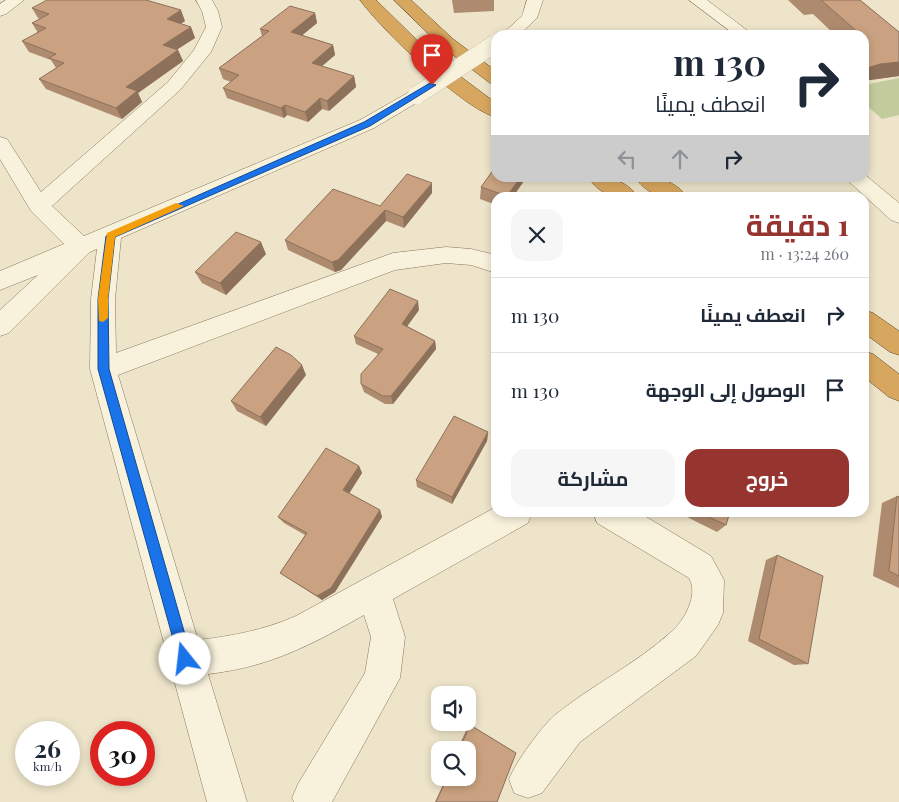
<!DOCTYPE html>
<html lang="ar">
<head>
<meta charset="utf-8">
<style>
	body { margin:0; font-family:"Playfair Display",Cairo,serif; background:#f6f6f7; color:#1f2937; direction:rtl; height:100vh; display:flex; flex-direction:column; font-size:19px; white-space:nowrap }
	* { box-sizing:border-box; margin:0 }
	p { font-size:16px; color:#747a83 }
	.icon { flex:none; width:28px; height:28px; fill:none; stroke:currentColor; stroke-width:2; stroke-linecap:round; stroke-linejoin:round }
	.map { position:relative; flex:1; overflow:hidden; direction:ltr }
	.drawer { position:absolute; left:491px; top:192px; width:378px; height:325px; display:flex; flex-direction:column; background:#fff; border-radius:15px; box-shadow:0 2px 8px #0003; direction:rtl }
	.drawer>* { flex:none }
	.banner { position:absolute; left:491px; top:30px; width:378px; height:152px; border-radius:15px; box-shadow:0 2px 8px #0003; direction:rtl; background:#fff; color:#1f2937; overflow:hidden }
	.fabs { position:absolute; left:431px; top:686px; display:grid; gap:10px }
	.fabs a { display:grid; place-items:center; width:45px; height:45px; border-radius:10px; background:#fff; box-shadow:0 2px 8px #0003; font-size:25px }
	.speed { position:absolute; left:15px; top:721px; display:flex; gap:10px; font-size:25px; font-weight:700; text-align:center }
	.speed>* { display:grid; place-content:center; width:65px; height:65px; border-radius:50%; background:#fff; box-shadow:0 2px 8px #0003; line-height:1 }
	.speed small { font-size:12px; font-weight:400 }
	.speed .limit { border:8px solid #d22; background:#fff; color:#111 }
	.pin { position:absolute; display:grid; place-items:center; width:42px; height:42px; color:#fff; margin:-51px -21px; border-radius:50% 50% 50% 0; rotate:-45deg; box-shadow:0 0 5px #0007 }
	.pin .icon { rotate:45deg }
	.me { position:absolute; width:55px; margin:-28px; rotate:344deg; stroke-linejoin:round; filter:drop-shadow(0 0 4px #0008) }
	.turn { display:flex; align-items:center; gap:18px; height:105px; padding:0 20px; font-size:22px }
	.turn .icon { width:65px; height:65px; stroke-width:2.5 }
	.turn b { display:block; font-size:35px; line-height:42px }
	.lanes { display:flex; align-items:center; height:48px; padding:0 20px; background:#0003; justify-content:center; gap:25px; direction:ltr }
	.lanes .off { opacity:.35 }
	.round { display:grid; place-items:center; flex:none; width:52px; height:52px; border-radius:15px; background:#f6f6f7 }
	.overview { display:flex; align-items:center; justify-content:space-between; height:85px; padding:0 20px }
	h1 { font-size:30px; font-weight:700; line-height:38px; color:#963430 }
	.primary-button { display:flex; gap:10px; margin-top:auto; padding:10px 20px }
	.primary-button a { flex:1; height:58px; border-radius:15px; background:#963430; color:#fff; font-size:20px; font-weight:700; line-height:58px; text-align:center }
	.primary-button a+a { background:#f6f6f7; color:#1f2937 }
	ul { padding:0; list-style:none }
	li { display:flex; align-items:center; gap:15px; height:75px; padding:0 20px; border-top:1px solid #e0e1e3 }
	li div { flex:1 }
	li b { display:block; font-size:19px }
	li em { font-style:normal }
	.map>svg:first-child { display:block }
	.green { fill:#c4cb9d }
	.lines { fill:none; stroke-linecap:round; stroke-linejoin:round }
	.minor-casing { stroke:#89775e; stroke-width:1 }
	.highway-casing { stroke:#574532; stroke-width:1 }
	.minor { fill:#f8f1dc; fill-rule:evenodd }
	.highway { fill:#d8a75f; fill-rule:evenodd }
	.minor-bridge-casing { stroke:#89775e; stroke-width:18; stroke-linecap:butt }
	.minor-bridge { stroke:#f8f1dc; stroke-width:18 }
	.wall { fill:#ae8b6f }
	.shaded-wall { fill:#8d715a }
	.building { fill:#caa281; stroke:#8d715a }
	.route { fill:#1a73e8; stroke:#114b97 }
	.slow { fill:#f59e0b }
</style>
</head>
<body>
<div class="map">
<svg width="899" height="802" viewBox="0 0 899 802">
	<rect width="100%" height="100%" fill="#ede4c9"/>
	<path class="green" d="M899 78V115L882 119 864 103V85Z"/>
	<g class="lines">
		<defs>
			<g id="minor">
				<path d="M6 0H24L6 14 0 16V4Z"/>
				<path d="M196 0H212L218 11 222 27 211 52 180 90 52 206 84 236 360 120 411 91H423L426 95 423 99 374 128 121 238 115 299 116 353 393 253 446 247 471 249 496 255V273L471 265 446 263 395 270 118 375 198 640C233 636 264 630 296 616L496 507V512H532L528 523 393 599 405 637 400 678 332 802H294L292 798 298 784 365 673 371 637 364 615C311 645 270 667 208 674L247 802H207L90 369 91 299 97 249 90 252 9 333 0 336V310L38 275 0 290V271L64 244 31 211 0 159V137L7 139 41 192 168 82 194 50 206 27 202 11Z"/>
				<path d="M527 0H543L537 18 519 35H501L522 16Z"/>
				<path d="M689 0H707L748 31 746 34H734Z"/>
				<path d="M864 174 899 203V223L891 220 845 178H864Z"/>
				<path d="M593 512H638L711 556 724 580 723 613 718 625 696 656 580 742 542 793 528 798 514 793 509 779C516 762 541 727 555 715 592 685 636 664 671 632 684 621 699 595 689 578L597 523Z"/>
			</g>
			<g id="highway">
				<path d="M360 0H376L434 57 496 103V117C464 110 380 28 360 0Z"/>
				<path d="M394 0H411L453 39 496 71V84L490 83 441 46Z"/>
				<path d="M589 178C607 176 628 180 638 198 618 198 601 197 589 178Z"/>
				<path d="M636 178C654 176 677 180 687 198 667 198 648 197 636 178Z"/>
				<path d="M864 310 873 313 899 331V355L890 352 864 333Z"/>
				<path d="M864 351 873 354 899 374V401L889 397 864 377Z"/>
			</g>
		</defs>
		<use href="#minor" class="minor-casing"/>
		<use href="#highway" class="highway-casing"/>
		<use href="#minor" class="minor"/>
		<use href="#highway" class="highway"/>
		<defs>
			<path id="minor-bridge" d="M417 95 496 43"/>
		</defs>
		<use href="#minor-bridge" class="minor-bridge-casing"/>
		<use href="#minor-bridge" class="minor-bridge"/>
	</g>
	<g class="wall">
		<path d="M452 0H494V11L454 13Z"/>
		<path d="M788 0H860L899 32V76L870 80 864 81V35H835L813 14 804 15Z"/>
		<path d="M32 8 185 21 180 24 191 27 195 38 176 50H178L183 61 138 93 142 102 122 119 46 89 39 79 56 68 51 60 29 52 22 41 38 33 32 23 40 19 38 18Z"/>
		<path d="M315 13 317 23 302 35 333 45 335 55 322 66 354 76 356 87 329 111 322 109 308 122 287 115 284 118 227 98 223 88 231 82 223 79 219 68 262 36 260 29Z"/>
		<path d="M496 178H526L512 198H496V205L480 199 481 187Z"/>
		<path d="M432 193 404 228 386 221 341 270 335 272 288 250 285 240 380 206Z"/>
		<path d="M266 254 226 295 202 283 195 272Z"/>
		<path d="M419 310 407 326 435 341 436 349 393 404H385L364 392 361 384 378 354 356 344 354 336Z"/>
		<path d="M306 375 266 426 237 411 231 401Z"/>
		<path d="M488 432 487 441 452 504 417 487 416 480Z"/>
		<path d="M359 466 362 473 349 493 380 510 382 517 335 592 322 600 286 577 280 573 305 535 284 523 278 517Z"/>
		<path d="M897 496 899 497V588L873 576 882 503Z"/>
		<path d="M677 512H730L726 525 717 532Z"/>
		<path d="M777 555 808 664 794 665 748 641 766 560Z"/>
		<path d="M469 724 516 753 497 802H435L446 778H468V750H457Z"/>
	</g>
	<g class="shaded-wall">
		<path d="M181 10 185 21 171 30 167 19Z"/>
		<path d="M315 13 317 23 293 43 291 32Z"/>
		<path d="M191 27 195 38 167 56 163 45Z"/>
		<path d="M333 45 335 55 314 73 312 63Z"/>
		<path d="M178 50 183 61 138 93 142 102 122 119 116 108 126 87Z"/>
		<path d="M899 62V76L870 80 864 81V69L880 64Z"/>
		<path d="M354 76 356 87 329 111 327 101Z"/>
		<path d="M320 98 322 109 308 122 305 112Z"/>
		<path d="M285 105 287 115 284 118 281 108Z"/>
		<path d="M520 178H526L512 198H506L507 196Z"/>
		<path d="M432 183V193L404 228 403 217Z"/>
		<path d="M385 210 386 221 341 270 335 272 332 262Z"/>
		<path d="M261 242 266 254 226 295 220 283Z"/>
		<path d="M418 301 419 310 403 332 402 324Z"/>
		<path d="M435 341 436 349 393 404 391 396Z"/>
		<path d="M302 365 306 375 266 426 260 417Z"/>
		<path d="M488 432 487 441 452 504V497Z"/>
		<path d="M359 466 362 473 347 497 343 490Z"/>
		<path d="M380 510 382 517 335 592 322 600 317 596Z"/>
	</g>
	<g class="building">
		<path d="M47 0H146L181 10 167 19 191 27 163 45 178 50 126 87 137 91 116 108 39 79 64 63 49 58 56 54 22 41 46 28 32 23 49 14 32 8Z"/>
		<path d="M821 0H860L899 32V62L880 64 864 69V35H861Z"/>
		<path d="M290 6 315 13 291 32 333 45 312 63 354 76 327 101 320 98 305 112 285 105 281 108 223 88 239 75 219 68 269 31 260 29Z"/>
		<path d="M673 31 717 35H673Z"/>
		<path d="M496 166V178H520L507 196 481 187Z"/>
		<path d="M407 174 432 183 403 217 385 210 338 260 332 262 285 240 333 189 380 206Z"/>
		<path d="M236 232 261 242 220 283 195 272Z"/>
		<path d="M390 289 418 301 402 324 435 341 391 396H383L361 384V374L383 349 354 336Z"/>
		<path d="M276 347 291 355 302 365 260 417 231 401Z"/>
		<path d="M454 416 488 432 452 497 416 480Z"/>
		<path d="M326 448 359 466 343 490 380 510 331 588 317 596 280 573 307 533 278 517Z"/>
		<path d="M897 496 899 497V576L889 571Z"/>
		<path d="M698 512H730L726 525Z"/>
		<path d="M777 555 823 576 808 664 759 639Z"/>
		<path d="M470 725 516 753 497 802H436L447 778H468V750H459Z"/>
	</g>
	<path class="route" d="M430 83 436 85 370 126 115 237 108 299 109 369 192 659 190 664 185 666 180 664 98 369V299L106 236 364 122Z"/>
	<path class="slow" d="M176 203 184 206 115 237 108 299V318L103 322 99 321 98 299 107 233Z"/>
</svg>
<div class="fabs">
<a><svg class="icon" aria-label="sound" viewBox="0 0 24 24"><path d="M4 9h4l5-4v14l-5-4H4zM17 9q2 3 0 6"/></svg></a>
<a><svg class="icon" aria-label="search" viewBox="0 0 24 24"><circle cx="10" cy="10" r="6"/><path d="M15 15l6 6"/></svg></a>
</div>
<div class="speed"><div>26<small>km/h</small></div><div class="limit">30</div></div>
<div class="pin" style="left:432px;top:85px;background:#d93025"><svg class="icon" aria-label="arrive" viewBox="0 0 24 24"><path d="M6 21V4h12l-3 4 3 4H6"/></svg></div>
<svg class="me" style="left:185px;top:659px" viewBox="-20 -20 40 40"><circle r="19" fill="#fff"/><path d="M0-13L10 11 0 6-10 11z" fill="#1a73e8"/></svg>
<div class="banner">
<div class="turn"><svg class="icon" aria-label="right" viewBox="0 0 24 24"><path d="M7 20v-9h11M14 6l5 5-5 5"/></svg><div><b>130 m</b>انعطف يمينًا</div></div>
<div class="lanes"><svg class="icon off" aria-label="left" viewBox="0 0 24 24"><path d="M17 20v-9H6M10 6l-5 5 5 5"/></svg><svg class="icon off" aria-label="ahead" viewBox="0 0 24 24"><path d="M12 20V5M6 11l6-6 6 6"/></svg><svg class="icon" aria-label="right" viewBox="0 0 24 24"><path d="M7 20v-9h11M14 6l5 5-5 5"/></svg></div>
</div>
<section class="drawer">
<div class="overview"><div><h1>1 دقيقة</h1><p>260 m · 13:24</p></div><a class="round"><svg class="icon" aria-label="close" viewBox="0 0 24 24"><path d="M6 6l12 12M18 6L6 18"/></svg></a></div>
<ul>
<li><svg class="icon" aria-label="right" viewBox="0 0 24 24"><path d="M7 20v-9h11M14 6l5 5-5 5"/></svg><div><b>انعطف يمينًا</b></div><em>130 m</em></li>
<li><svg class="icon" aria-label="arrive" viewBox="0 0 24 24"><path d="M6 21V4h12l-3 4 3 4H6"/></svg><div><b>الوصول إلى الوجهة</b></div><em>130 m</em></li>
</ul>
<div class="primary-button"><a>خروج</a><a>مشاركة</a></div>
</section>
</div>
</body>
</html>
